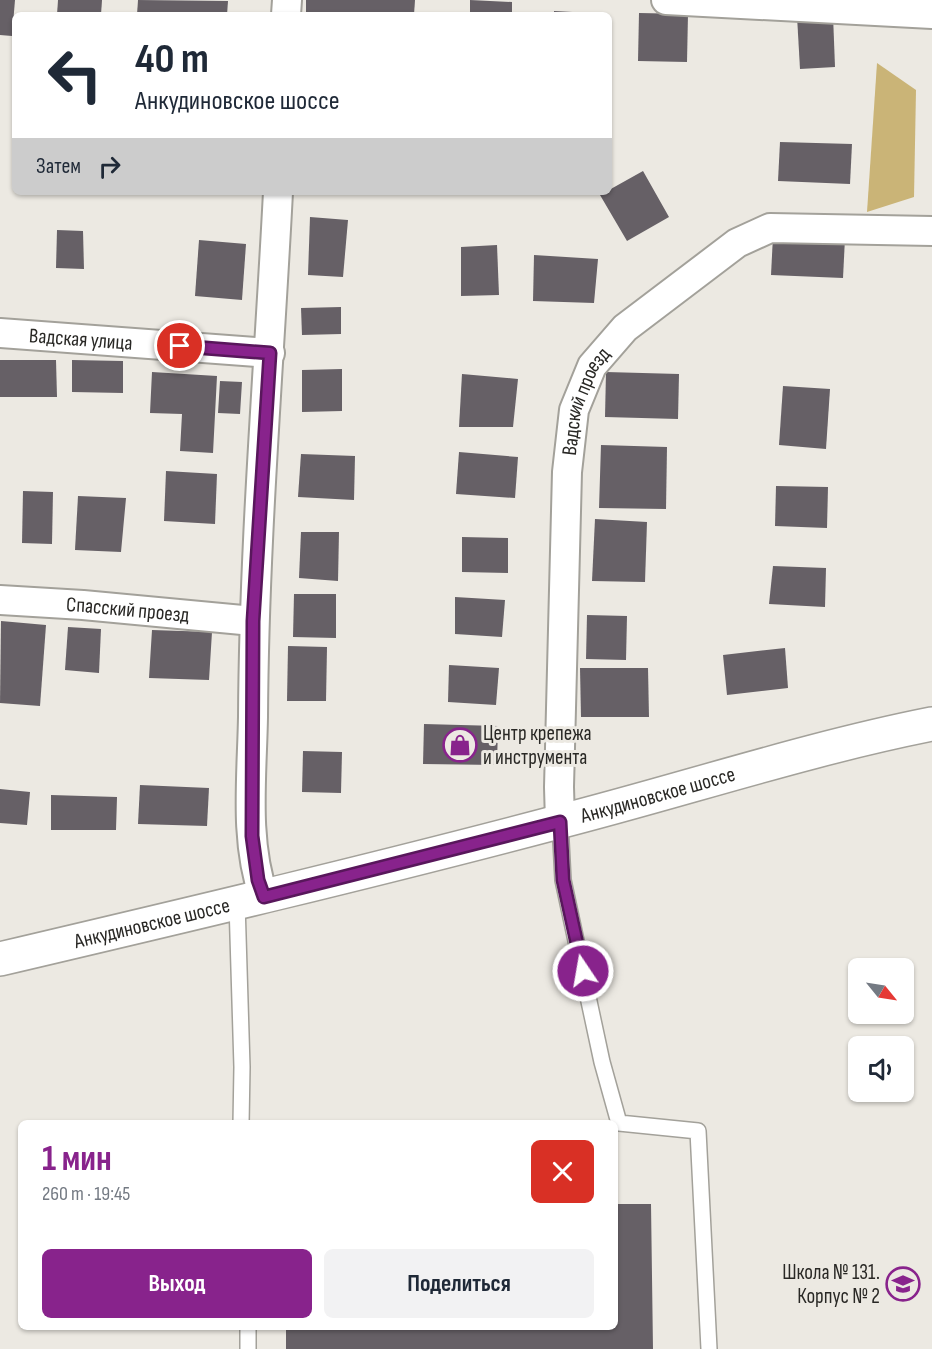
<!DOCTYPE html>
<html lang="ru">
<head>
<meta charset="utf-8">
<style>
	body { margin:0; font-family:"Sofia Sans Condensed",sans-serif; background:#f2f2f3; color:#1f2937; height:100vh; display:flex; flex-direction:column; font-size:22px; white-space:nowrap }
	* { box-sizing:border-box; margin:0 }
	p { font-size:20px; color:#747a83 }
	.icon { flex:none; width:33px; height:33px; fill:none; stroke:currentColor; stroke-width:2; stroke-linecap:round; stroke-linejoin:round }
	.map { position:relative; flex:1; overflow:hidden }
	.side { position:absolute; left:18px; top:1120px; width:600px; height:210px; display:flex; flex-direction:column; background:#fff; border-radius:9px; box-shadow:0 2px 4px #0004 }
	.side>* { flex:none }
	.top-card { position:absolute; left:12px; top:12px; width:600px; height:183px; border-radius:9px; box-shadow:0 2px 4px #0004; background:#fff; color:#1f2937; overflow:hidden }
	.needle { width:39px; rotate:120deg }
	.tools { position:absolute; left:848px; top:958px; display:grid; gap:12px }
	.tools a { display:grid; place-items:center; width:66px; height:66px; border-radius:9px; background:#fff; box-shadow:0 2px 4px #0004; font-size:30px }
	.pin { position:absolute; display:grid; place-items:center; width:51px; height:51px; color:#fff; margin:-26px; border:3px solid #fff; border-radius:50%; box-shadow:0 2px 6px #0007 }
	.me { position:absolute; width:66px; margin:-33px; rotate:348deg; stroke-linejoin:round; filter:drop-shadow(0 0 4px #0008) }
	.turn { display:flex; align-items:center; gap:21px; height:126px; padding:0 24px; font-size:27px }
	.turn .icon { width:78px; height:78px; stroke-width:2.5 }
	.turn b { display:block; font-size:42px; line-height:51px }
	.then { display:flex; align-items:center; height:57px; padding:0 24px; background:#0003; gap:12px; font-size:22px }
	.round { display:grid; place-items:center; flex:none; width:63px; height:63px; border-radius:9px; background:#f2f2f3 }
	.overview { display:flex; align-items:center; justify-content:space-between; height:102px; padding:0 24px }
	h1 { font-size:36px; font-weight:700; line-height:45px; color:#88238c }
	.cta { display:flex; gap:12px; margin-top:auto; padding:12px 24px }
	.cta a { flex:1; height:69px; border-radius:9px; background:#88238c; color:#fff; font-size:24px; font-weight:700; line-height:69px; text-align:center }
	.cta a+a { background:#f2f2f3; color:#1f2937 }
	.map>svg:first-child { display:block }
	.forest { fill:#cab477 }
	.building { fill:#666066 }
	.lines { fill:none; stroke-linecap:round; stroke-linejoin:round }
	.lane-casing { stroke:#a3a19a; stroke-width:18 }
	.street-casing { stroke:#a3a19a; stroke-width:32 }
	.secondary-casing { stroke:#a3a19a; stroke-width:36 }
	.lane { stroke:#fff; stroke-width:15 }
	.street { stroke:#fff; stroke-width:28 }
	.secondary { stroke:#fff; stroke-width:33 }
	.route-casing { stroke:#58175b; stroke-width:15 }
	.route { stroke:#88238c; stroke-width:10 }
	.labels { text-anchor:middle; dominant-baseline:central; stroke-width:6; stroke-linejoin:round; paint-order:stroke }
	.street-label { font-size:21px; fill:#292825; stroke:#ece9e2 }
	.poi-label { font-size:21px; fill:#292825; stroke:#ece9e2; text-anchor:start }
</style>
</head>
<body>
<div class="map">
<svg width="932" height="1349" viewBox="0 0 932 1349">
	<rect width="100%" height="100%" fill="#ece9e2"/>
	<path class="forest" d="M877 63 916 90 914 197 867 212Z"/>
	<g class="building">
		<path d="M0 0H15L12 36 0 35Z"/>
		<path d="M58 0H102L101 15H57Z"/>
		<path d="M138 0 228 1 227 15H137Z"/>
		<path d="M306 0H415L414 15H306Z"/>
		<path d="M470 0 512 2V15H470Z"/>
		<path d="M554 11 591 13V15H554Z"/>
		<path d="M639 13 688 14 687 62 638 61Z"/>
		<path d="M833 15 835 67 800 69 797 16Z"/>
		<path d="M780 142 852 144 850 184 778 181Z"/>
		<path d="M643 171 669 217 627 241 600 195 609 192V190Z"/>
		<path d="M310 217 348 220 343 277 308 275Z"/>
		<path d="M57 230 83 231 84 269 56 268Z"/>
		<path d="M773 236 845 238 843 278 771 275Z"/>
		<path d="M199 240 246 244 242 300 195 296Z"/>
		<path d="M497 245 499 295 461 296V247Z"/>
		<path d="M534 255 598 259 594 303 533 301Z"/>
		<path d="M341 307V334L302 335 301 308Z"/>
		<path d="M0 360H56L57 397H0Z"/>
		<path d="M72 360 123 361V393L72 392Z"/>
		<path d="M342 369V411L302 412V370Z"/>
		<path d="M152 372 217 376 213 453 180 451 182 414 150 413Z"/>
		<path d="M606 372 679 374 678 419 605 417Z"/>
		<path d="M462 374 518 379 513 427H459Z"/>
		<path d="M220 381 242 382 240 414 218 413Z"/>
		<path d="M783 386 830 389 826 449 779 445Z"/>
		<path d="M601 445 667 447 666 509 599 508Z"/>
		<path d="M459 452 518 457 515 498 456 494Z"/>
		<path d="M301 454 355 456 354 500 298 497Z"/>
		<path d="M166 471 217 474 215 524 164 521Z"/>
		<path d="M776 486 828 487 827 528 775 526Z"/>
		<path d="M23 491 53 492 52 544 22 543Z"/>
		<path d="M78 496 126 498 121 552 75 550Z"/>
		<path d="M595 519 647 522 645 582 592 581Z"/>
		<path d="M301 532H339L338 581 299 578Z"/>
		<path d="M462 537 508 538V573L462 572Z"/>
		<path d="M773 566 826 568 825 607 769 604Z"/>
		<path d="M294 594H336V638L293 637Z"/>
		<path d="M455 597 505 600 502 637 455 634Z"/>
		<path d="M587 615 627 616 626 660 586 659Z"/>
		<path d="M1 621 46 625 40 706 0 703Z"/>
		<path d="M68 627 101 629 99 673 65 670Z"/>
		<path d="M152 630 212 632 209 680 149 678Z"/>
		<path d="M288 646 327 647 326 701H287Z"/>
		<path d="M785 648 788 688 727 695 723 655Z"/>
		<path d="M449 665 499 668 496 705 448 702Z"/>
		<path d="M580 668H648L649 717H581Z"/>
		<path d="M424 724 498 726 497 765 423 764Z"/>
		<path d="M303 751 342 752 341 793 302 792Z"/>
		<path d="M140 785 209 788 207 826 138 824Z"/>
		<path d="M0 789 30 792 27 825 0 823Z"/>
		<path d="M51 795 117 797 116 830H51Z"/>
		<path d="M615 1204H651L653 1349H286V1328H615Z"/>
	</g>
	<g class="lines">
		<defs>
			<g id="lane">
				<path d="M560 822 563 880 602 1062 619 1123 698 1131 709 1349"/>
				<path d="M237 903 242 1067 241 1124"/>
				<path d="M248 1328V1349"/>
			</g>
			<g id="street">
				<path d="M666 0 932 14"/>
				<path d="M286 15 287 0"/>
				<path id="s1" d="M0 333 270 353"/>
				<path id="s2" d="M0 600 83 605 253 621"/>
				<path id="s3" d="M560 822 559 787 567 472 574 410 592 366 625 328 737 243 770 228 932 231"/>
				<path d="M264 897C244 841 252 776 253 717 254 542 269 367 278 192"/>
			</g>
			<g id="secondary">
				<path id="s4" d="M0 959C187 915 373 871 558 822 683 790 806 749 932 724"/>
			</g>
		</defs>
		<use href="#lane" class="lane-casing"/>
		<use href="#street" class="street-casing"/>
		<use href="#secondary" class="secondary-casing"/>
		<use href="#lane" class="lane"/>
		<use href="#street" class="street"/>
		<use href="#secondary" class="secondary"/>
	</g>
	<g class="lines">
		<defs>
			<path id="route" d="M180 346 270 353 253 621 252 836 258 880 264 897 560 822 563 880 583 971"/>
		</defs>
		<use href="#route" class="route-casing"/>
		<use href="#route" class="route"/>
	</g>
	<defs>
		<symbol id="shop-ring" viewBox="-11 -11 22 22"><circle r="9.5" fill="#ece9e2" stroke="#88238c" stroke-width="1.5"/><path d="M-5-2.5h2.3a2.7 3.5 0 0 1 5.4 0H5L5.5 6h-11ZM-1.5-2.5h3a1.5 2.3 0 0 0-3 0Z" fill="#88238c"/></symbol>
		<symbol id="school-ring" viewBox="-11 -11 22 22"><circle r="9.5" fill="#ece9e2" stroke="#88238c" stroke-width="1.5"/><path d="M0-5L7-2L0 1L-7-2ZM-4 1L0 2.5L4 1V4Q0 6-4 4Z" fill="#88238c"/></symbol>
	</defs>
	<g fill-rule="evenodd">
		<use href="#shop-ring" x="441" y="726" width="38" height="38"/>
		<use href="#school-ring" x="884" y="1265" width="38" height="38"/>
	</g>
	<g class="labels">
		<g class="street-label">
			<text stroke="none"><textPath href="#s1" startOffset="81">Вадская улица</textPath></text>
			<text stroke="none"><textPath href="#s3" startOffset="424">Вадский проезд</textPath></text>
			<text stroke="none"><textPath href="#s2" startOffset="128">Спасский проезд</textPath></text>
			<text stroke="none"><textPath href="#s4" startOffset="678">Анкудиновское шоссе</textPath></text>
			<text stroke="none"><textPath href="#s4" startOffset="156">Анкудиновское шоссе</textPath></text>
		</g>
		<g class="poi-label">
			<text x="483" y="733">Центр крепежа<tspan x="483" dy="24">и инструмента</tspan></text>
			<text x="880" y="1272" text-anchor="end">Школа № 131.<tspan x="880" dy="24">Корпус № 2</tspan></text>
		</g>
	</g>
</svg>
<div class="tools">
<a><svg class="needle" viewBox="-14 -14 28 28"><path d="M0-13l5 13h-10z" fill="#e53935"/><path d="M0 13l5-13h-10z" fill="#747a83"/></svg></a>
<a><svg class="icon" aria-label="sound" viewBox="0 0 24 24"><path d="M4 9h4l5-4v14l-5-4H4zM17 9q2 3 0 6"/></svg></a>
</div>
<div class="pin" style="left:180px;top:346px;background:#d93025"><svg class="icon" aria-label="arrive" viewBox="0 0 24 24"><path d="M6 21V4h12l-3 4 3 4H6"/></svg></div>
<svg class="me" style="left:583px;top:971px" viewBox="-20 -20 40 40"><circle r="17" fill="#88238c" stroke="#fff" stroke-width="3"/><path d="M0-11L8 9 0 5-8 9z" fill="#fff"/></svg>
<div class="top-card">
<div class="turn"><svg class="icon" aria-label="left" viewBox="0 0 24 24"><path d="M17 20v-9H6M10 6l-5 5 5 5"/></svg><div><b>40 m</b>Анкудиновское шоссе</div></div>
<div class="then">Затем<svg class="icon" aria-label="right" viewBox="0 0 24 24"><path d="M7 20v-9h11M14 6l5 5-5 5"/></svg></div>
</div>
<section class="side">
<div class="overview"><div><h1>1 мин</h1><p>260 m · 19:45</p></div><a class="round" style="background:#d93025;color:#fff"><svg class="icon" aria-label="close" viewBox="0 0 24 24"><path d="M6 6l12 12M18 6L6 18"/></svg></a></div>
<div class="cta"><a>Выход</a><a>Поделиться</a></div>
</section>
</div>
</body>
</html>
